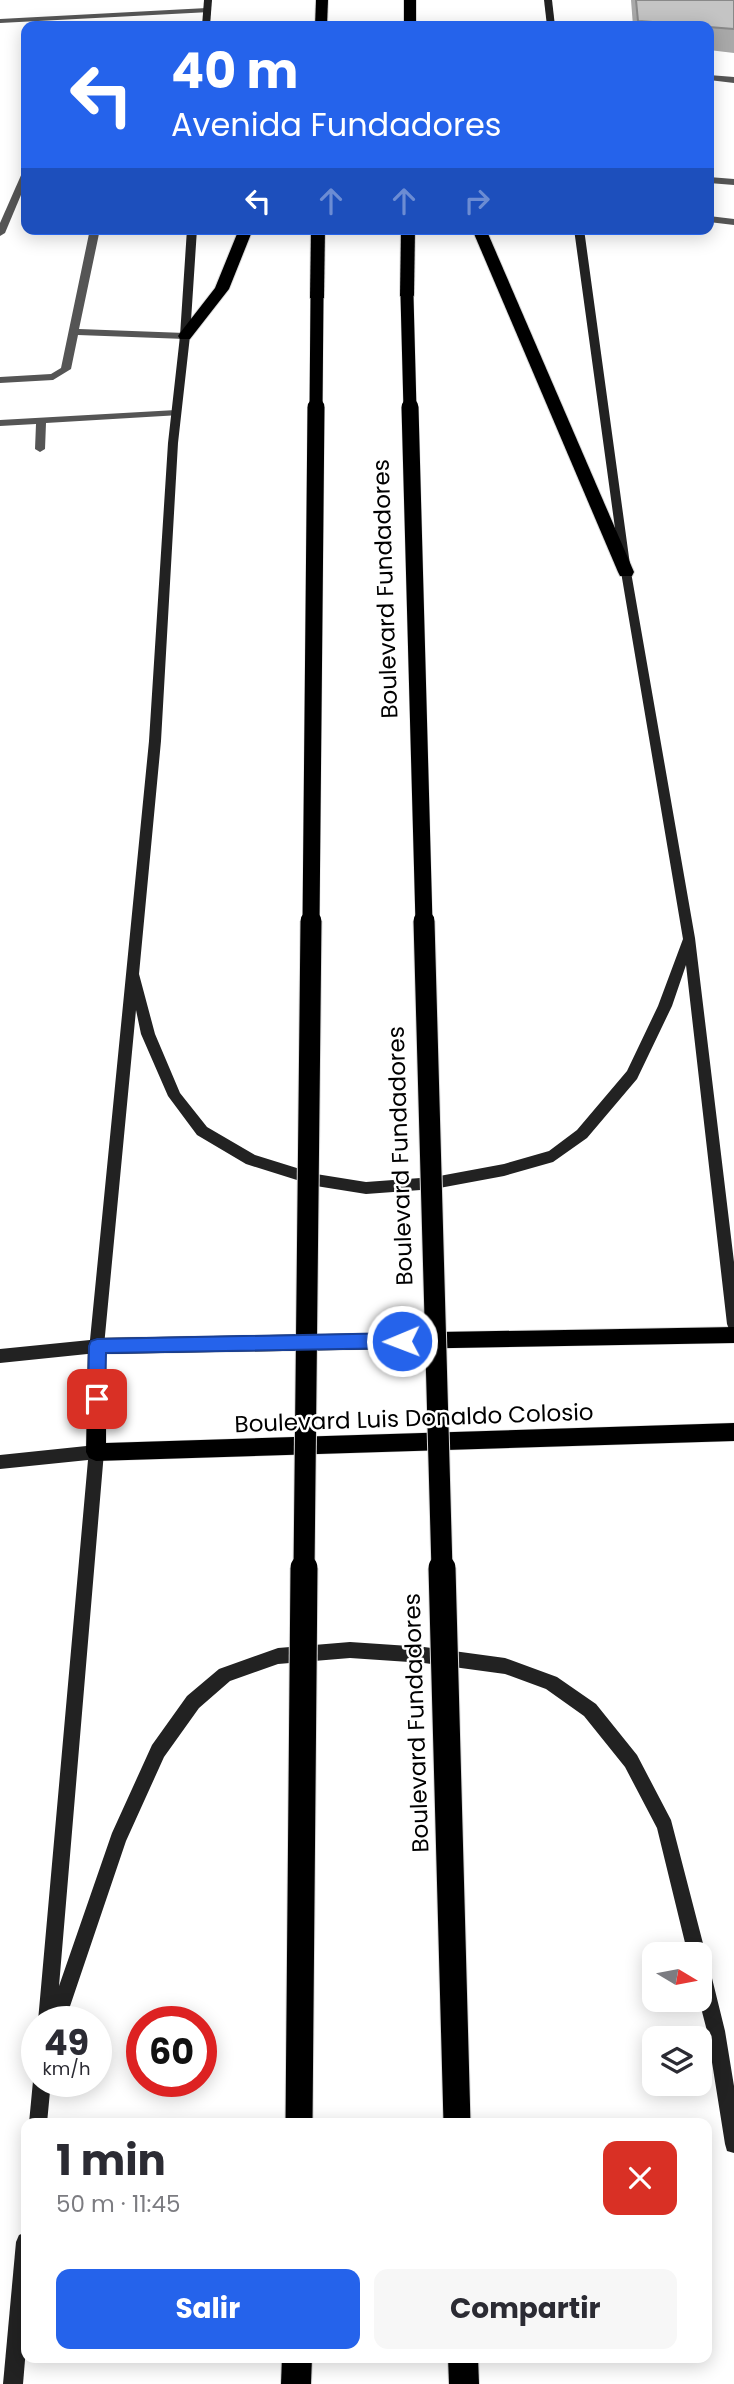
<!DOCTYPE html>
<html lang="es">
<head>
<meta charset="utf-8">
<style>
	body { margin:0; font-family:Poppins,sans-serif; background:#f7f7f7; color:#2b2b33; height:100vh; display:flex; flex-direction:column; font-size:26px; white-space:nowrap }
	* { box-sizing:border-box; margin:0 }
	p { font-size:23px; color:#7c7c81 }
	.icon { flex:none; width:38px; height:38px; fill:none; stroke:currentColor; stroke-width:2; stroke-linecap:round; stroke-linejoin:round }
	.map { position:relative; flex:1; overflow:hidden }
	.panel { position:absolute; left:21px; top:2118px; width:691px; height:245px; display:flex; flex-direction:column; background:#fff; border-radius:14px; box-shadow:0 4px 18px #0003 }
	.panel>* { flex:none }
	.guide { position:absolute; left:21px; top:21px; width:693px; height:214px; border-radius:14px; box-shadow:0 4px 18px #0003; background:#2563eb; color:#fff; overflow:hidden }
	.needle { width:46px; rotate:100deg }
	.tools { position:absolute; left:642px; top:1942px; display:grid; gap:14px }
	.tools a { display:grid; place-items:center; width:70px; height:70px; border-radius:14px; background:#fff; box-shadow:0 4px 18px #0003; font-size:35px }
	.speed { position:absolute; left:21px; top:2006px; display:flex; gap:14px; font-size:35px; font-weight:700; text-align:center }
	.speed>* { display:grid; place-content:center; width:91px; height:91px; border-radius:50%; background:#fff; box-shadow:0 4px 18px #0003; line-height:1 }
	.speed small { font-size:18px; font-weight:400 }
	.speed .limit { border:10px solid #d22; background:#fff; color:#111 }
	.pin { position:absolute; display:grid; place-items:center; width:60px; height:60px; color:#fff; margin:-30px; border-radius:14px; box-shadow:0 4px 10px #0006 }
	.me { position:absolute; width:77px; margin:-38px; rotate:269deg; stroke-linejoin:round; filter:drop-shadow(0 0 5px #0008) }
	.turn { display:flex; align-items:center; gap:24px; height:147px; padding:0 35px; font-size:32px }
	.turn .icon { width:91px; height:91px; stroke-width:2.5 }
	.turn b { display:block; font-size:49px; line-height:60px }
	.lanes { display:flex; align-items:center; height:66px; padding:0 35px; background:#0003; justify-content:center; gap:35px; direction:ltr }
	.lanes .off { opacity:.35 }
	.round { display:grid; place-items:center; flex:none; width:74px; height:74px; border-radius:14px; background:#f7f7f7 }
	.summary { display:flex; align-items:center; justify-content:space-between; height:119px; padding:0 35px }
	h1 { font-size:42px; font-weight:700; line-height:52px }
	.cta { display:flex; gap:14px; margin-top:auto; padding:14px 35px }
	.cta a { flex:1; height:80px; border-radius:14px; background:#2563eb; color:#fff; font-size:28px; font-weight:700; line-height:80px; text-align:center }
	.cta a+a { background:#f7f7f7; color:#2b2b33 }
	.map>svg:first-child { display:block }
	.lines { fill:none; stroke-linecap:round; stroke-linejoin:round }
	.primary-casing { stroke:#dbdbdb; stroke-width:1 }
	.highway-casing { stroke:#dbdbdb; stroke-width:2 }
	.lane { fill:#555; fill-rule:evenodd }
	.street { fill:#555; fill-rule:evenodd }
	.secondary { fill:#222; fill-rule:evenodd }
	.primary { fill:#000; fill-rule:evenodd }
	.highway { fill:#000; fill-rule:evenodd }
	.highway-bridge-far3-casing { stroke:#dbdbdb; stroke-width:14; stroke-linecap:butt }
	.highway-bridge-far2-casing { stroke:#dbdbdb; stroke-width:18; stroke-linecap:butt }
	.highway-bridge-far1-casing { stroke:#dbdbdb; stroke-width:23; stroke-linecap:butt }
	.highway-bridge-casing { stroke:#dbdbdb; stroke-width:29; stroke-linecap:butt }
	.highway-bridge-far3 { stroke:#000; stroke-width:13 }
	.highway-bridge-far2 { stroke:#000; stroke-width:17 }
	.highway-bridge-far1 { stroke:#000; stroke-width:21 }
	.highway-bridge { stroke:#000; stroke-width:27 }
	.wall { fill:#a9a9a9 }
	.building { fill:#c4c4c4; stroke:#898989; stroke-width:2 }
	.route { fill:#2563eb; stroke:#184099; stroke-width:2 }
	.labels { text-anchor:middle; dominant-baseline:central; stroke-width:5; stroke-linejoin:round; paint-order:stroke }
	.street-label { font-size:23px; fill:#000; stroke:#fff }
</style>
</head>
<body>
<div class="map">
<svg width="734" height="2384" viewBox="0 0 734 2384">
	<rect width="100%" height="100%" fill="#fff"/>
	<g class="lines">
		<defs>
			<path id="primary" d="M734 1327V1343L106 1354V1443L734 1423V1441L96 1461 89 1458 86 1452 88 1346 90 1340 97 1338Z"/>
			<g id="highway">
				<path d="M316 0H328L327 26H315Z"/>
				<rect x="404" y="0" width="12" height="26"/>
				<path d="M239 229H253L229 289 190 339H180L178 336 180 333 215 288Z"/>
				<path d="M311 229H325L324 298 317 302 310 298Z"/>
				<path d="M401 229H415L414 296 407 300 400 296Z"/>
				<path d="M472 229H486L634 572 632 576H620L618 572Z"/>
				<path d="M282 2357H312L311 2384H281Z"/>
				<path d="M448 2357H478L479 2384H449Z"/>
			</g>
		</defs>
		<use href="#primary" class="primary-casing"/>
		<use href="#highway" class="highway-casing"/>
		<g class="lane">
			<path d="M709 75 734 77V83L709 80Z"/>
			<path d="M26 170V183L5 233 0 236V223L22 173Z"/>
			<path d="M709 177 734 179V185L709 183Z"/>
			<path d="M709 216 734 219V225L709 222Z"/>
			<path d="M90 229H100L79 329 185 333 190 336 185 339 78 335 71 369 53 380 0 383V377L51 374 61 368Z"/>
			<path d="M176 410 181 413 180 415 46 423 45 449 40 452 35 449 36 424 0 426V420Z"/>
		</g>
		<path class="street" d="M207 8 211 10 210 12 0 23V19Z"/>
		<g class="secondary">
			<path d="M204 0H212L210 26H202Z"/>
			<path d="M544 0H552L555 26H547Z"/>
			<path d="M187 229H197L190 336 178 443 161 741 139 974 155 1034 180 1093 207 1127 255 1155 316 1174 366 1182 434 1177 504 1164 549 1151 577 1130 627 1071 658 1006 683 939 621 572 574 229H584L631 572 695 938 734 1262V1331L729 1329 727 1324 686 965 672 1006 637 1079 587 1138 553 1162 504 1176 434 1189 366 1194 316 1186 246 1164 197 1135 168 1096 141 1034 136 1010 104 1346 102 1351 97 1353 0 1363V1349L90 1340 149 741 168 443 180 336Z"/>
			<path d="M96 1445 101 1447 104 1452 59 1986 112 1833 152 1745 187 1696 219 1669 278 1648 350 1642 424 1647 505 1658 557 1677 596 1704 637 1755 671 1820 706 1955 704 1959 709 1966 725 2031 734 2086V2153L727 2151 725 2144 707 2031 699 2000 700 1955H688L657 1828 625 1767 584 1716 546 1689 505 1674 424 1663 350 1658 278 1664 230 1681 199 1708 164 1757 126 1841 65 2021H38L88 1460 0 1469V1455Z"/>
			<path d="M35 2074 37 2081H51L47 2123H29L33 2081Z"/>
			<path d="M26 2232V2348L23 2384H3L16 2242 19 2235Z"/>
		</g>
		<use href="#primary" class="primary"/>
		<use href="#highway" class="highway"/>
		<defs>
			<g id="highway-bridge-far3">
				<path d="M407 296 410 409"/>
				<path d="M316 409 317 298"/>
			</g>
			<g id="highway-bridge-far2">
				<path d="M410 407 424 923"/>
				<path d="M311 923 316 407"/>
			</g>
			<g id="highway-bridge-far1">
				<path d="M424 921 442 1570"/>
				<path d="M304 1570 311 921"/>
			</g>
			<g id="highway-bridge">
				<path d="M442 1568 457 2123"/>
				<path d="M299 2123 304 1568"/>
			</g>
		</defs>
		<use href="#highway-bridge-far3" class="highway-bridge-far3-casing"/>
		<use href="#highway-bridge-far2" class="highway-bridge-far2-casing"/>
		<use href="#highway-bridge-far1" class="highway-bridge-far1-casing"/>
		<use href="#highway-bridge" class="highway-bridge-casing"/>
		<use href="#highway-bridge-far3" class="highway-bridge-far3"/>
		<use href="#highway-bridge-far2" class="highway-bridge-far2"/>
		<use href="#highway-bridge-far1" class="highway-bridge-far1"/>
		<use href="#highway-bridge" class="highway-bridge"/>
	</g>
	<path class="wall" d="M631 0H734V53L709 50V26H633Z"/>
	<path class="building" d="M636 0H734V29L709 27V26L638 21Z"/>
	<path class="route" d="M402 1333 408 1336 410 1341 408 1346 402 1348 106 1353 105 1399 103 1405 97 1407 91 1405 88 1399 89 1346 91 1341 97 1339Z"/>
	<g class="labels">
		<g class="street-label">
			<text transform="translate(385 589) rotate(-92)">Boulevard Fundadores</text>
			<text transform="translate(400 1156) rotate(-92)">Boulevard Fundadores</text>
			<text transform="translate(414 1418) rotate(-2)">Boulevard Luis Donaldo Colosio</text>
			<text transform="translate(416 1723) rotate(-92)">Boulevard Fundadores</text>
		</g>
	</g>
</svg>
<div class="tools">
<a><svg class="needle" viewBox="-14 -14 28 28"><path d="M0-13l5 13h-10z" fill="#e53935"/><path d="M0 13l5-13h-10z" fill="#7c7c81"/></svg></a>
<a><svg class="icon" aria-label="layers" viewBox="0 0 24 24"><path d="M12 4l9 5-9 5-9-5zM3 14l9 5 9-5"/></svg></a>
</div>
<div class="speed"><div>49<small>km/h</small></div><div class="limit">60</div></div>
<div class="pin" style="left:97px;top:1399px;background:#d93025"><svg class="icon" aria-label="arrive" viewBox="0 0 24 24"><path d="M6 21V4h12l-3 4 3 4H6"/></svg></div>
<svg class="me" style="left:402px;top:1341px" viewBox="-20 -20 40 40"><circle r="17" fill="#2563eb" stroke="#fff" stroke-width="3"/><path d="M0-11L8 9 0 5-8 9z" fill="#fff"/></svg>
<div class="guide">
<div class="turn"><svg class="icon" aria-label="left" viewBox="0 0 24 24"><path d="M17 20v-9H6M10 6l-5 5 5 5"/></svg><div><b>40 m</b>Avenida Fundadores</div></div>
<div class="lanes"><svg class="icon" aria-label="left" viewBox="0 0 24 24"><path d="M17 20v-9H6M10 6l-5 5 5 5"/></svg><svg class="icon off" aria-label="ahead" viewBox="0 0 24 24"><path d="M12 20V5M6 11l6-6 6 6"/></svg><svg class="icon off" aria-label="ahead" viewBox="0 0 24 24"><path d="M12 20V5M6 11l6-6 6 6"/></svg><svg class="icon off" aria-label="right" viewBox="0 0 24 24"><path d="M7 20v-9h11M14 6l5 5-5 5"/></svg></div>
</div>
<section class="panel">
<div class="summary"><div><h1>1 min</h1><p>50 m · 11:45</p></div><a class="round" style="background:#d93025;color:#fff"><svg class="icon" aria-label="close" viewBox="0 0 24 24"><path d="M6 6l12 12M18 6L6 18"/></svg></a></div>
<div class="cta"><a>Salir</a><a>Compartir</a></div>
</section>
</div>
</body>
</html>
